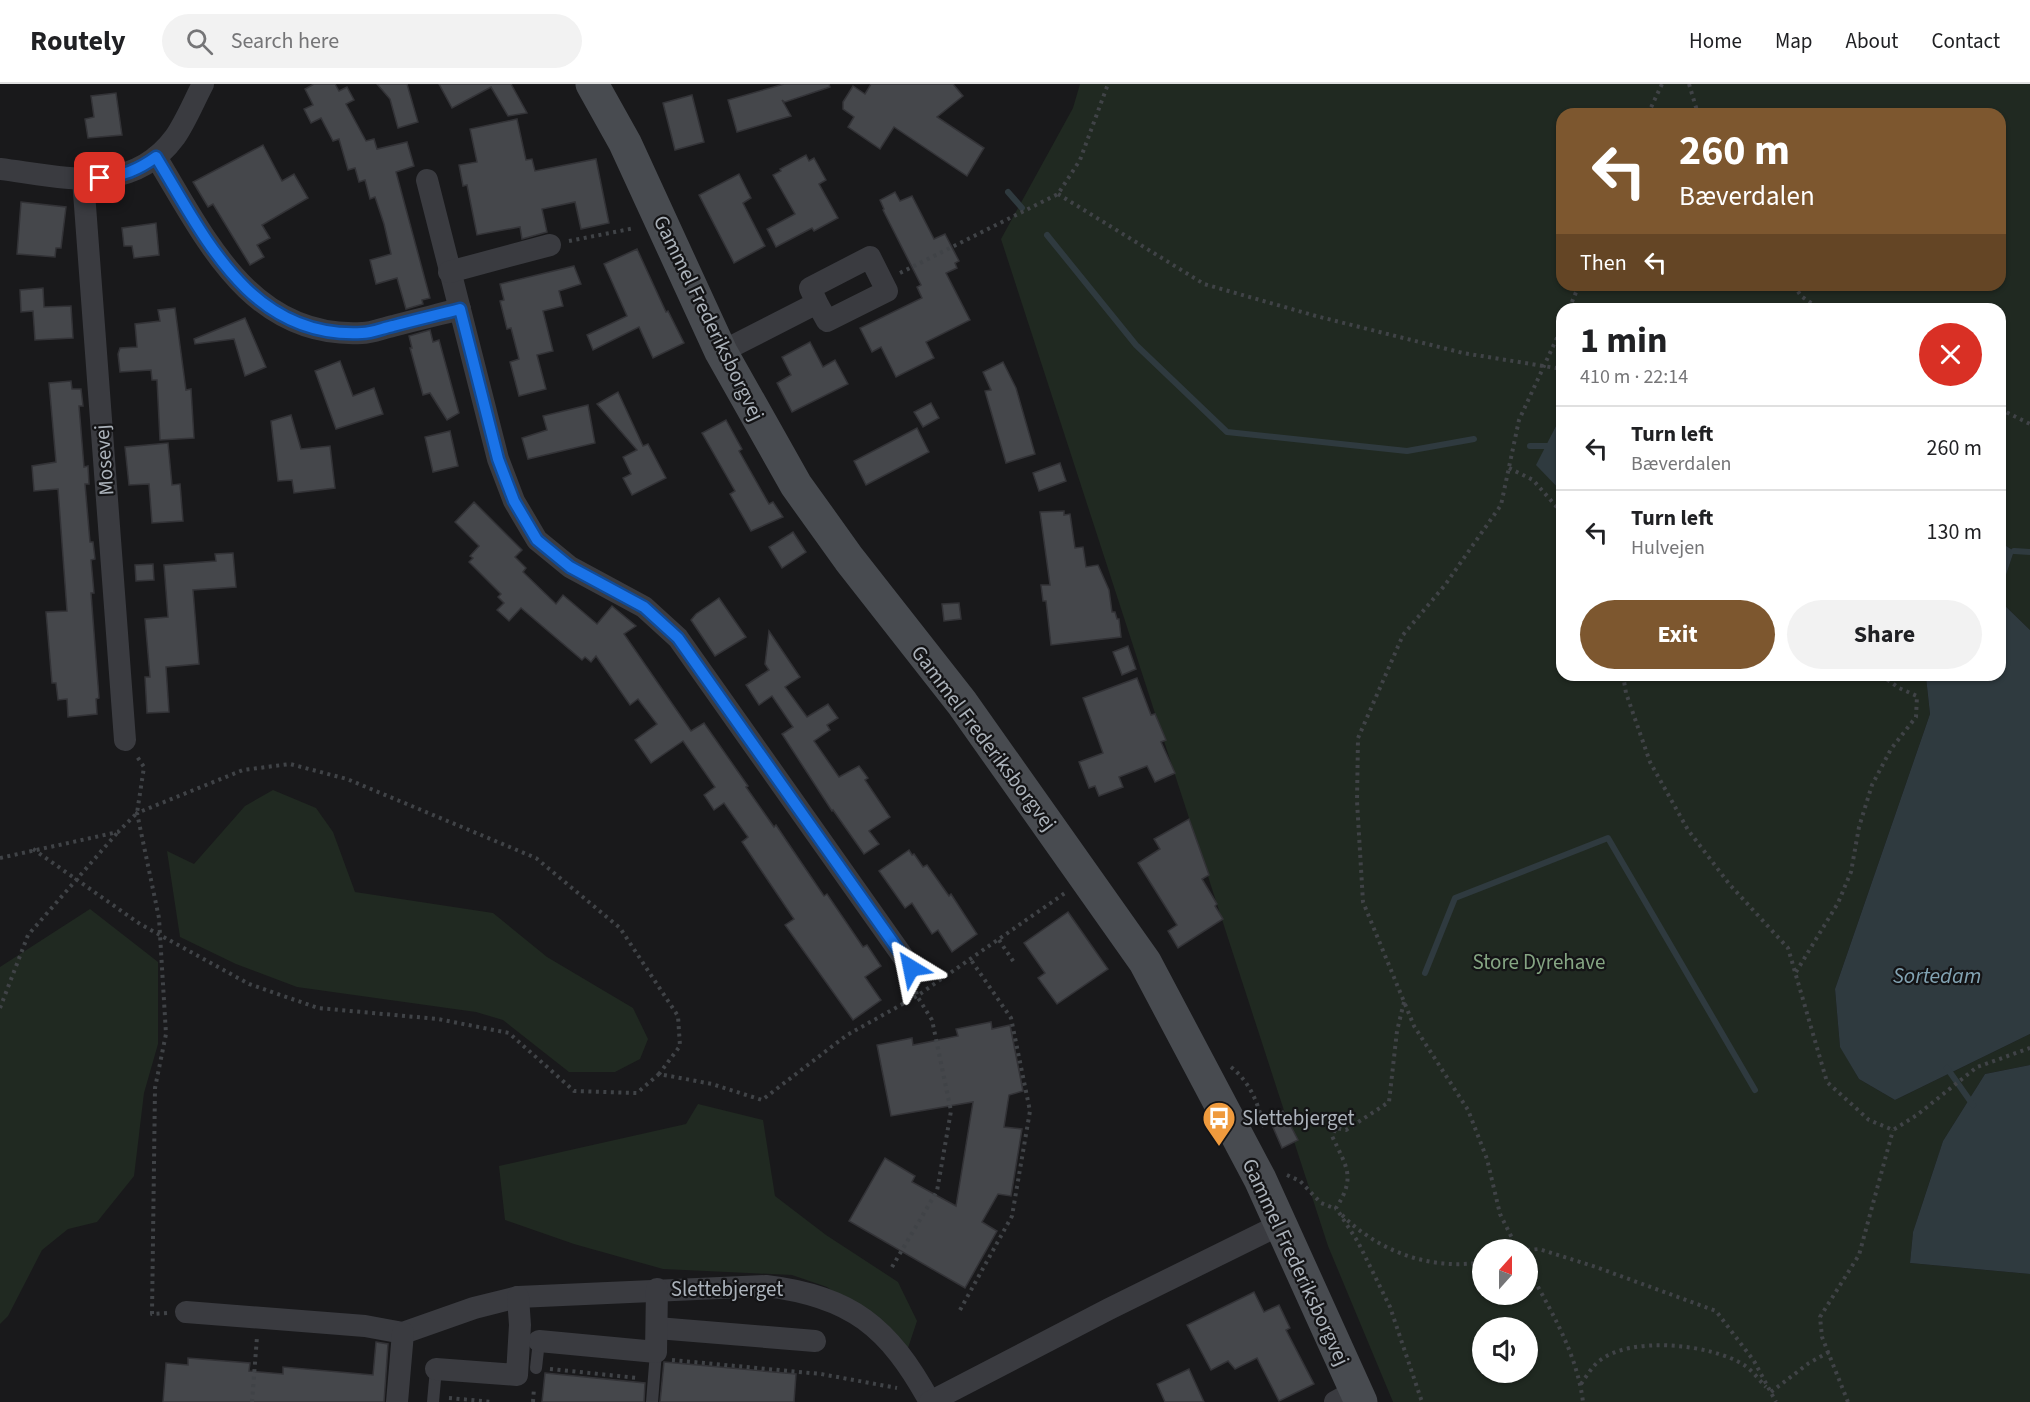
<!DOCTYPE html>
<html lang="en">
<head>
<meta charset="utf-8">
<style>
	body { margin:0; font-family:"Source Sans 3",sans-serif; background:#f2f2f2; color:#202124; height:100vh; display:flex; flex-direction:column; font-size:22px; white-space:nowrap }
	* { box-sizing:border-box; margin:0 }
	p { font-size:20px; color:#757577 }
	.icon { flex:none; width:33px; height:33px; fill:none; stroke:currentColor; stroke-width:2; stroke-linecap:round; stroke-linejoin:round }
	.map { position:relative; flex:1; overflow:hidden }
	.panel { position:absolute; left:1556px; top:219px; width:450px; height:378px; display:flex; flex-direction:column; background:#fff; border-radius:18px; box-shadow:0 2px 4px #0004 }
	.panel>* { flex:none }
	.banner { position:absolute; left:1556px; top:24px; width:450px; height:183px; border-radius:18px; box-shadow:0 2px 4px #0004; background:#7d572f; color:#fff; overflow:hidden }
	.needle { width:39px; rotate:21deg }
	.buttons { position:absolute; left:1472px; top:1155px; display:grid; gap:12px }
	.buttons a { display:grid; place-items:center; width:66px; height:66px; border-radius:50%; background:#fff; box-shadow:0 2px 4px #0004; font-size:30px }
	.pin { position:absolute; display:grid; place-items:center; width:51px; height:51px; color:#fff; margin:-26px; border-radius:12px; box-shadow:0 3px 9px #0006 }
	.me { position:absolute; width:66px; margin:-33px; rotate:325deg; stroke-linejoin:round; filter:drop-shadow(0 0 4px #0008) }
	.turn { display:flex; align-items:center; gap:21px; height:126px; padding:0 24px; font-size:27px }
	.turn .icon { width:78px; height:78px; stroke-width:2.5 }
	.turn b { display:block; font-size:42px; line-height:51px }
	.then { display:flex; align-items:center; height:57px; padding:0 24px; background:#0003; gap:12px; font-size:22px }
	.round { display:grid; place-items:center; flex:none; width:63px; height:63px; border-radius:32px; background:#f2f2f2 }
	.overview { display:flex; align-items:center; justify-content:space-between; height:102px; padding:0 24px }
	h1 { font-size:36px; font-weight:700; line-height:45px }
	.primary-button { display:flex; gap:12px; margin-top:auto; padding:12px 24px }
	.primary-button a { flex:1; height:69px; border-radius:36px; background:#7d572f; color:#fff; font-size:24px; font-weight:700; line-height:69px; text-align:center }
	.primary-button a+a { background:#f2f2f2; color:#202124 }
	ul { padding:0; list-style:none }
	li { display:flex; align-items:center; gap:18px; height:84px; padding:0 24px; border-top:2px solid #e0e0e0 }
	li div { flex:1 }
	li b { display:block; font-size:22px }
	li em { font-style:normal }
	header { display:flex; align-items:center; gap:36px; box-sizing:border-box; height:84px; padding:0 30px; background:#fff; border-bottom:2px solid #e0e0e0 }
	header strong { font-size:28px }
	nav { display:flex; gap:33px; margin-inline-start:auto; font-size:21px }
	.search { width:420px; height:54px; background:#f2f2f2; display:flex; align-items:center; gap:15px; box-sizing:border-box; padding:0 21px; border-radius:33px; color:#757577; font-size:22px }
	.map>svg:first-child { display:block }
	.green { fill:#202921; fill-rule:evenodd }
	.water { fill:#2f3a3f }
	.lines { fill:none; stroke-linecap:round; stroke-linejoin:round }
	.stream { stroke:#2f3a3f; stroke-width:6 }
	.building { fill:#45474b; stroke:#333337; stroke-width:1.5 }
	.path { stroke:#404347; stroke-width:4; stroke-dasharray:3 4.5; stroke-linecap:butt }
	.lane { stroke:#3a3b40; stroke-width:12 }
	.street { stroke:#3a3b40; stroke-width:22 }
	.secondary { stroke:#484b50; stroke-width:33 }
	.route-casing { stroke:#114b97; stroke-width:15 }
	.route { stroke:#1a73e8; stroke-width:10 }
	.labels { text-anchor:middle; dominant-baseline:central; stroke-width:4.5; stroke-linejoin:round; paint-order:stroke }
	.street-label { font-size:21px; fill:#abb2ba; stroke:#141416 }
	.park-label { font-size:21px; fill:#85a583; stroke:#141416 }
	.poi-label { font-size:21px; fill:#abb2ba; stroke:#141416; text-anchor:start }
	.water-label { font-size:22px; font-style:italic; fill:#83a4b4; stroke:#141416 }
</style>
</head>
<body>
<header>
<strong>Routely</strong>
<div class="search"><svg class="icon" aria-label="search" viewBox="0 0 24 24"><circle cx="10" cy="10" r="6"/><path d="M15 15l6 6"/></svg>Search here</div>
<nav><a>Home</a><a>Map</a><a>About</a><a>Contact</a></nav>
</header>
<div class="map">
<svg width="2030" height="1318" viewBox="0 0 2030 1318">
	<rect width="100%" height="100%" fill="#19191b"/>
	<g class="green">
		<path d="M1080 0H2030V546L2000 517V509L2014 467 2000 458V225H1562L1561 342H1556L1537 381 1561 407 1562 591 1926 593 1930 630 1835 905 1840 962 1859 995 1895 1016 2030 950V981L1985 990 1943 1057 1913 1148 1910 1179 2030 1190V1318H1393L1328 1162 1001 155 1073 24ZM1562 30H2000V201H1562ZM1482 1166H1527V1210H1482ZM1482 1244H1527V1288H1482Z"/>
		<path d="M273 706 316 724 333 748 355 808 493 829 547 873 633 924 648 955 640 975 615 988H569L503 936 476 928 297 903 236 880 180 853 167 767 194 780 245 722Z"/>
		<path d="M90 825 158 878V960L144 1009 134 1092 97 1138 68 1145 42 1166 8 1232 0 1240V883Z"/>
		<path d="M698 1020 763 1036 775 1112 826 1151 898 1198 917 1237 908 1264 827 1203 792 1191 663 1185 574 1160 505 1136 499 1082 686 1040Z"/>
	</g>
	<g class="water">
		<path d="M1556 342H1561V407L1536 381Z"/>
		<path d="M2000 458 2014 467 2000 509Z"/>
		<path d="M2000 517 2030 546V950L1895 1016 1859 995 1840 963 1835 905 1930 630 1926 593 1920 591H2000Z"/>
		<path d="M2030 981V1190L1910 1179 1913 1148 1943 1057 1985 990Z"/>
	</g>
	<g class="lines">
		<g class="stream">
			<path d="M1008 108 1022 124"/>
			<path d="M1047 151 1136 261 1227 348 1407 367 1474 355"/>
			<path d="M1530 362H1562"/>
			<path d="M2014 467 2030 468"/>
			<path d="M1425 889 1455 814 1608 754 1755 1006"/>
			<path d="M1947 984 1973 1021"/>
		</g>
	</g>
	<g class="building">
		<path d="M314 0H335L339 7 347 3 354 16 346 20 366 57 374 55 377 65 407 58 414 82 396 88 430 214 422 216 423 220 406 225 397 194 376 200 370 176 391 170 384 140 375 113 370 115 365 96 359 98 355 84 348 86 339 55 333 57 321 34 311 39 304 25 313 21 305 5Z"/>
		<path d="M377 0H407L418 38 398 44 390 15Z"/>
		<path d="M439 0H511L527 29 508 32 491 3 452 24Z"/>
		<path d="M784 0H829L830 3 785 18 782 16 791 32 737 48 728 16Z"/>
		<path d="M871 0H953L963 12 937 33 984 64 967 92 894 43 880 65 848 43 854 33 843 25V18L853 2 865 10Z"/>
		<path d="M116 9 122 51 88 54 85 35 94 33 91 12Z"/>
		<path d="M692 11 704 58 675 66 663 19Z"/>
		<path d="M517 35 526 76 532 75 535 87 596 75 609 139 581 145 575 118 542 125 547 148 522 155 520 143 477 151 467 101 463 102 459 81 477 78 470 45Z"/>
		<path d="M263 61 282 97 294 90 308 114 262 141 270 154 257 161 264 173 250 181 213 120 208 123 193 98Z"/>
		<path d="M806 71 809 77 814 74 826 96 819 100 838 134 814 147 812 144 776 163 767 145 795 130 773 91 781 87 780 85Z"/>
		<path d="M739 90 751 114 743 119 765 162 734 179 699 111Z"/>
		<path d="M895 108 900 117 912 112 934 155 945 150 959 177 955 179 957 184 946 189 970 236 926 258 934 274 896 293 881 263 872 268 860 244 922 214 917 203 921 201 883 126 884 125 880 116Z"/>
		<path d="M21 118 66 123 61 164H56L55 173 17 170Z"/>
		<path d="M156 139 159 171 134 174 132 162H124L122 144Z"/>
		<path d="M637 165 666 228 668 227 684 259 653 274 639 243 593 266 587 251 627 232 604 180Z"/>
		<path d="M574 182 581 200 559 207 563 222 543 227 553 267 537 271 546 305 519 312 510 278 519 275 511 244 507 245 500 217 504 216 500 200Z"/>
		<path d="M43 204 44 223 71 222 73 254 35 256 33 227 21 228 20 206Z"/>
		<path d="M175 224 186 306 191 305 194 354 160 356 157 296H152L151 286 120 288 118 270 120 264 137 263 135 240 160 237 158 226Z"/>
		<path d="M245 234 266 283 245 292 234 255 195 260 194 255Z"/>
		<path d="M430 246 433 258 439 256 459 329 447 336 430 309 423 311 410 264H412L409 252Z"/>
		<path d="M810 258 823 283 835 276 848 300 792 328 777 299 791 291 782 273Z"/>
		<path d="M340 277 353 312 374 304 383 330 336 345 315 287Z"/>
		<path d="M1003 278 1016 304 1035 370 1006 379 985 307 991 306 983 288Z"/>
		<path d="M71 297 72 305H81L83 322H79L84 383 88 382 89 400H85L90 458H93L95 475 91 476 94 509H91L99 614 96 615 97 630 68 633 67 615 58 616 56 599H52L46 528 67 527 58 405 34 407 32 382 56 378 49 299Z"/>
		<path d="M618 308 643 362 648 360 666 394 632 411 623 394 631 390 623 373 637 366 597 320Z"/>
		<path d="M931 319 939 334 923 343 914 328Z"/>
		<path d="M588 321 595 359 528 375 522 354 547 346 543 332Z"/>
		<path d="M291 331 301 365 330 362 335 404 294 409 292 396 278 397 271 337Z"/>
		<path d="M726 336 742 365 739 367 769 420 773 418 783 433 751 447 730 410 735 407 702 349Z"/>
		<path d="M917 344 929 368 866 401 854 377Z"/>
		<path d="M450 347 458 382 433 388 425 353Z"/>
		<path d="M168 359 172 401 180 400 183 437 152 439 149 400 129 401 125 363Z"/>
		<path d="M1060 379 1066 397 1039 407 1033 389Z"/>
		<path d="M474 418 522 466 515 473 526 484 523 488 556 520 563 511 597 540 612 522 636 542 624 550 691 647 704 639 748 702 746 703 774 743 776 741 786 756 824 812 827 810 863 863 867 861 881 882 865 893 881 916 853 936 785 841 794 835 742 758 748 753 724 719 714 726 704 711 715 703 683 657 651 679 635 656 657 640 638 615 630 621 596 572 591 578 585 573 582 576 521 524 509 537 497 526 504 519 498 513 501 510 469 478 473 474 470 472 479 462 455 438Z"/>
		<path d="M1064 427V431L1070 430 1075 464 1083 463 1086 483 1098 481 1109 506 1112 528H1115L1117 535H1119L1121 553 1051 561 1046 517H1043L1041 501H1050L1040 428Z"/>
		<path d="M793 448 806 468 782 484 769 463Z"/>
		<path d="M233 469 236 503 193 506 199 580 166 583 169 628 147 629 145 593H150L145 535 168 533 164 481 216 477 215 470Z"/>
		<path d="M153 480 154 496 136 497 135 481Z"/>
		<path d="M719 514 746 553 715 572 691 536 696 530Z"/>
		<path d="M959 519 961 535 944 537 942 520Z"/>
		<path d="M769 547 800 593 785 603 807 633 828 620 838 634 827 641 830 646 814 657 839 693 859 682 868 694 865 696 890 733 869 747 879 760 864 770 833 726 832 727 782 650 793 643 772 612 759 621 746 601 769 586 765 580Z"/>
		<path d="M1128 562 1136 585 1122 591 1113 568Z"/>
		<path d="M1137 594 1151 631 1155 630 1166 656 1161 658 1175 689 1155 698 1147 682 1119 693 1123 703 1099 712 1095 702 1089 704 1079 678 1103 669 1083 614Z"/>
		<path d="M1189 735 1209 791 1202 795 1217 820 1215 822 1223 835 1178 864 1168 847 1177 841 1138 779 1160 765 1154 755Z"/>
		<path d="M909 766 912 771 914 770 923 783 927 781 949 812 951 810 977 850 952 868 938 846 932 850 912 819 905 824 879 787Z"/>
		<path d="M1068 828 1108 885 1057 920 1038 894 1045 889 1024 859Z"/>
		<path d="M991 938 992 945 1010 941 1023 1007 1009 1011 1004 1043 1022 1045 1011 1112 998 1110 982 1138 997 1147 965 1204 849 1137 885 1074 915 1092 912 1098 956 1122 973 1018 891 1032 877 961 912 954 913 961 958 952 956 945Z"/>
		<path d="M1283 1027 1298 1056 1282 1064 1269 1034Z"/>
		<path d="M1254 1208 1264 1228 1279 1221 1290 1244 1286 1246 1314 1300 1279 1317 1257 1274 1235 1285 1228 1277 1211 1286 1187 1241Z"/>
		<path d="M376 1258 388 1260 384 1318H163L166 1279 188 1281V1274L250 1279 249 1287 283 1290V1283L373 1291Z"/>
		<path d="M664 1278 796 1290 794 1318H660Z"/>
		<path d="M1189 1285 1204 1318H1165L1157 1300Z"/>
		<path d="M545 1289 645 1299 644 1318H542Z"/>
	</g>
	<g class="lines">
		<g class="path">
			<path d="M1689 0 1698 30"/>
			<path d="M1648 30 1662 0"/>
			<path d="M1058 110 1204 200 1316 232 1463 269 1562 285"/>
			<path d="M569 157 635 144"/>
			<path d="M900 189 1058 110 1080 76 1108 0"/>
			<path d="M1794 201 1801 212 1820 225"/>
			<path d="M1569 225 1579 201"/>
			<path d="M2000 325 2030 340"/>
			<path d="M1509 384 1533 396 1562 429"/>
			<path d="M1623 591 1626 609 1650 678 1688 746 1730 801 1788 864 1827 998 1869 1036 1893 1046 1917 1031 1977 983 2030 964"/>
			<path d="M33 765 140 840 249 900 318 924 438 935 509 949 574 1007 637 1009 659 990"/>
			<path d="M0 774 118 748 137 729 144 683 136 671"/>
			<path d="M999 856 1015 880"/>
			<path d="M1796 888 1838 819 1851 788 1859 743 1872 701 1891 665 1916 633 1917 612 1899 604 1881 591"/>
			<path d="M1404 918 1397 947 1389 1018 1346 1046 1336 1044 1332 1052C1347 1084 1356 1093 1336 1124L1358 1158 1390 1223 1422 1318"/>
			<path d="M0 924 28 851 118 748"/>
			<path d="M1231 983C1250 998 1258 1019 1264 1043"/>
			<path d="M1287 1091 1300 1097 1321 1119 1336 1125"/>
			<path d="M1342 1131C1378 1167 1431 1187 1482 1178"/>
			<path d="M1518 1166 1500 1130 1487 1075 1468 1026 1414 942 1363 818 1357 717 1358 654 1403 551 1445 501 1501 421 1519 336 1562 243"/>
			<path d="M1527 1166 1539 1165 1596 1183 1716 1227 1754 1277 1776 1318"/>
			<path d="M892 1183 937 1107 951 1027 932 936 917 912 915 902"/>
			<path d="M1527 1183C1550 1225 1577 1269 1583 1318"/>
			<path d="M960 1226 1012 1132 1030 1027 1011 934 971 876"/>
			<path d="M167 1229 152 1230 155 1004 166 950 159 834 137 729 243 686 290 680 347 695 536 774 620 844 678 932 680 962 659 990 712 1000 762 1016 847 951 917 912 1065 809"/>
			<path d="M672 1276 821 1290 897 1304"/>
			<path d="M550 1285 638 1294"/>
			<path d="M1581 1300C1586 1293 1591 1284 1598 1278 1629 1251 1711 1260 1744 1281 1752 1286 1759 1296 1766 1303"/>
			<path d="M1771 1308 1809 1279 1829 1268"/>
			<path d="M449 1314 493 1318"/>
			<path d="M252 1318 257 1253"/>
			<path d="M533 1318 534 1304"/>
			<path d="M1848 1318 1822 1253 1820 1233 1859 1171 1893 1046"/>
		</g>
		<g class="lane">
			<path d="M536 1284 539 1257"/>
			<path d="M433 1318 436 1285"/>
			<path d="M652 1318 656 1268"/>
		</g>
		<g class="street">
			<path d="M156 73C205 153 250 255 362 249 372 249 383 244 393 242 415 236 437 231 460 225"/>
			<path d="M0 85C63 93 131 113 175 53 186 37 194 17 203 0"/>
			<path d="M83 95 125 656"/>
			<path d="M427 96 498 375 514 417 537 456 570 483 644 523 678 554 911 884"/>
			<path d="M449 188 550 161"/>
			<path d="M721 268 817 219 810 204 870 173 887 207 827 237 817 219"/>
			<path d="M186 1228 365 1242 403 1249 474 1224 518 1213 766 1202C851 1212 889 1243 930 1318"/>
			<path d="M657 1244 815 1257"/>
			<path d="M539 1257 656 1268 657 1205"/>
			<path d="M436 1285 517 1291 520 1241 518 1213"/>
			<path d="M397 1318 403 1249"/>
			<path d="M930 1318 1109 1225 1281 1140"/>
			<path d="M1335 1318 1355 1307"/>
		</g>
		<path class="secondary" d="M592 0 625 59 721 268 796 401 849 475 962 619 1145 878 1260 1095 1361 1318"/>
	</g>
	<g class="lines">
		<defs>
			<path id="route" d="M100 94C123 92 138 86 156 73 205 153 250 255 362 249 372 249 383 244 393 242 415 236 437 231 460 225L498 375 514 417 537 456 570 483 644 523 678 554 911 884"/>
		</defs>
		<use href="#route" class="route-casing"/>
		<use href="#route" class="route"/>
	</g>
	<defs>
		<symbol id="bus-pin" viewBox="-11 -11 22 30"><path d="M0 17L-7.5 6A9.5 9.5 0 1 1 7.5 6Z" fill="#ef9a3d" stroke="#141416"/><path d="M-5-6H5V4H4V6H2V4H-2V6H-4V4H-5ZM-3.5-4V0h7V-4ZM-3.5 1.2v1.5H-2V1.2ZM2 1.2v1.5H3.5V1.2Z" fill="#fff"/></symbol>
	</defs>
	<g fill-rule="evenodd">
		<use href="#bus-pin" x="1200" y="1015" width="38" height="52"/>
	</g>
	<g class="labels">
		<g class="street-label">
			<text transform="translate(709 234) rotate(64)">Gammel Frederiksborgvej</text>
			<text transform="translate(104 376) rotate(-94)">Mosevej</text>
			<text transform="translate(984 654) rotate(53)">Gammel Frederiksborgvej</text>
			<text transform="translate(1296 1178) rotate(65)">Gammel Frederiksborgvej</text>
			<text x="727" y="1205">Slettebjerget</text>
		</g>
		<g class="park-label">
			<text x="1539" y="878">Store Dyrehave</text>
		</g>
		<g class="poi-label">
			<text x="1242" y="1034">Slettebjerget</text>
		</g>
		<g class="water-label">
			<text x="1937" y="892">Sortedam</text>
		</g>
	</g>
</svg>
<div class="buttons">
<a><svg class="needle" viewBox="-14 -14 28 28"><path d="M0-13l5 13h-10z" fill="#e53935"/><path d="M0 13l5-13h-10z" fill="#757577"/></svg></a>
<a><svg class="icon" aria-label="sound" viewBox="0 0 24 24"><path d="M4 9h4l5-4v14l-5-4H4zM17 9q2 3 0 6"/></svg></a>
</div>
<div class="pin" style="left:100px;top:94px;background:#d93025"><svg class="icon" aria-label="arrive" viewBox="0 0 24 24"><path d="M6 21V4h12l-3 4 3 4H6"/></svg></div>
<svg class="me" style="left:911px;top:884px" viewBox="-20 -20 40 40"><path d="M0-17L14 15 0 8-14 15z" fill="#1a73e8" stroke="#fff" stroke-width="4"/></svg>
<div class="banner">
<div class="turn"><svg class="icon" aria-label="left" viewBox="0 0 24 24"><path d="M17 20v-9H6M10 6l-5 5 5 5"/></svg><div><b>260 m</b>Bæverdalen</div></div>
<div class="then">Then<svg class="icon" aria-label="left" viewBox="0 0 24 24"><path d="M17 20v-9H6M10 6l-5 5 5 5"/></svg></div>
</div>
<section class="panel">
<div class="overview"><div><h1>1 min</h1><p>410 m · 22:14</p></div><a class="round" style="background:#d93025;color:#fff"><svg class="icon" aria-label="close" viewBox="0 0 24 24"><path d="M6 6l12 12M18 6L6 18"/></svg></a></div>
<ul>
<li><svg class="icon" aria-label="left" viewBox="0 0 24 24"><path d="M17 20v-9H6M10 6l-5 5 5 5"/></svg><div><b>Turn left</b><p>Bæverdalen</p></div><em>260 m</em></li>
<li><svg class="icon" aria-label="left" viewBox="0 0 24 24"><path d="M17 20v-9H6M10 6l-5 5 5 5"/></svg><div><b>Turn left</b><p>Hulvejen</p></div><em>130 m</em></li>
</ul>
<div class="primary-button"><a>Exit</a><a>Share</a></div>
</section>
</div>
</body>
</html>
